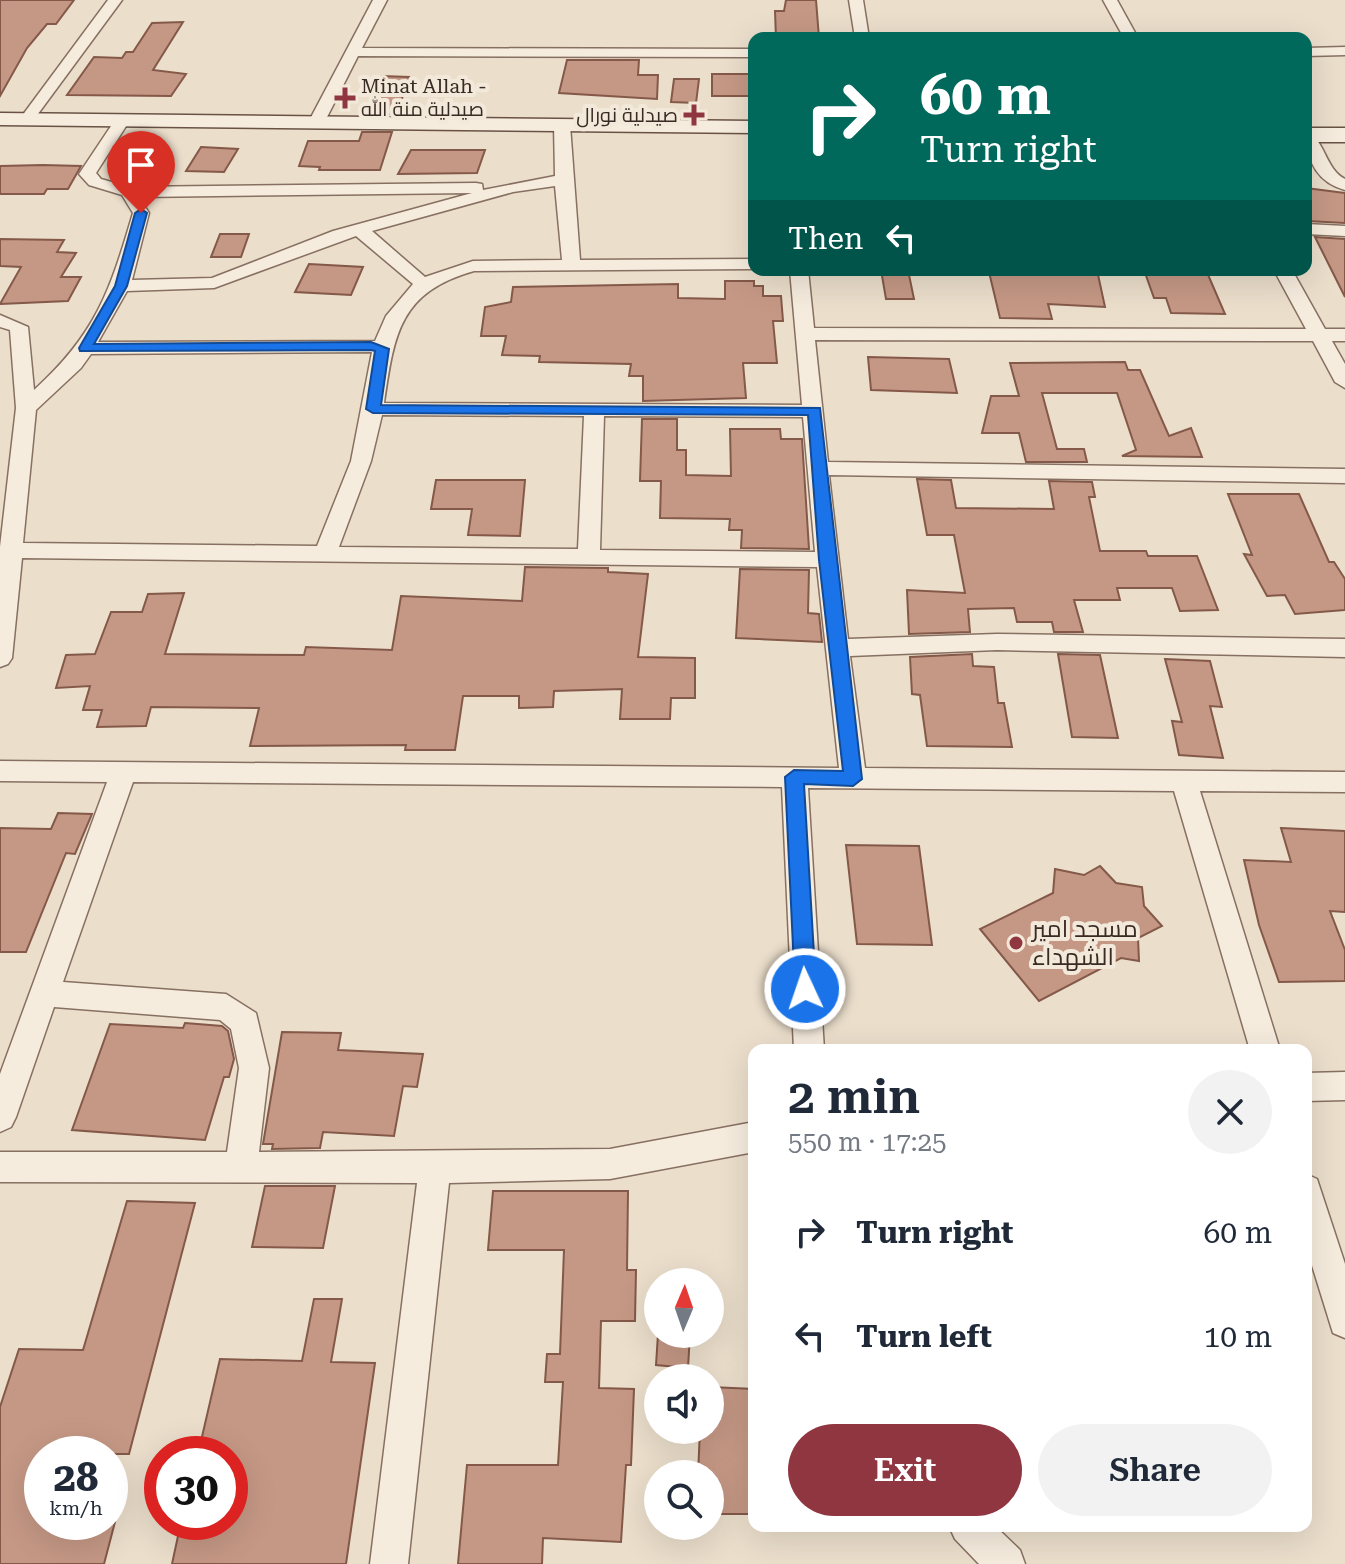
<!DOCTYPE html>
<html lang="en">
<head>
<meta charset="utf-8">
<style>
	body { margin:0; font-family:"Roboto Serif",Cairo,serif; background:#f2f2f3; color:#1f2937; height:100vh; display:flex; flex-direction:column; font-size:30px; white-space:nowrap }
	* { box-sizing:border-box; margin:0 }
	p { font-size:26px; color:#747a83 }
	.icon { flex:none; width:44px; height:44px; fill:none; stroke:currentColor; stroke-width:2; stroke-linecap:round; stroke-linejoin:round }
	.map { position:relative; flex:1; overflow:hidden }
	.sheet { position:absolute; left:748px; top:1044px; width:564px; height:488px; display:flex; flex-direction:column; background:#fff; border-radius:16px; box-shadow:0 8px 32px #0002 }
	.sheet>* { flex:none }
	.top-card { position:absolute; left:748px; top:32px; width:564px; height:244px; border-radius:16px; box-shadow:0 8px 32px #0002; background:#00695c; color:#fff; overflow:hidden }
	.needle { width:52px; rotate:2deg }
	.buttons { position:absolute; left:644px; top:1268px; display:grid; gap:16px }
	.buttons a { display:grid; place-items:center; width:80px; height:80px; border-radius:50%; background:#fff; box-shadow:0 8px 32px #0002; font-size:40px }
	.speed { position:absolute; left:24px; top:1436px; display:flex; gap:16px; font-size:40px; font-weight:700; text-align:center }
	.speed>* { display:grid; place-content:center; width:104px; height:104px; border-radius:50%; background:#fff; box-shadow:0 8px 32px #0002; line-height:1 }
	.speed small { font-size:20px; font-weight:400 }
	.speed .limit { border:12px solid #d22; background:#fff; color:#111 }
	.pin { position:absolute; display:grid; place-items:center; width:68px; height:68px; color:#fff; margin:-82px -34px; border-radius:50% 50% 50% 0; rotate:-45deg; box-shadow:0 0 8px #0007 }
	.pin .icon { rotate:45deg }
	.me { position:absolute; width:88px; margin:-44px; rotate:357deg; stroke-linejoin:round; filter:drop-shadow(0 0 6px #0008) }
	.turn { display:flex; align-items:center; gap:28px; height:168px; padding:0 40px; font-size:36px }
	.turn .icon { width:104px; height:104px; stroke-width:2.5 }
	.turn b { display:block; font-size:56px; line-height:68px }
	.then { display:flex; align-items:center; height:76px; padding:0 40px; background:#0003; gap:16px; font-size:30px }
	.round { display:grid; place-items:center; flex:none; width:84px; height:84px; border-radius:42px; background:#f2f2f3 }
	.overview { display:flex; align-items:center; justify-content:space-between; height:136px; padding:0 40px }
	h1 { font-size:48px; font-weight:600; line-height:60px }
	.primary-button { display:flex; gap:16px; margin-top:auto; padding:16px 40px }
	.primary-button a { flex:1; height:92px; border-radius:48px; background:#903641; color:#fff; font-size:32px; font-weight:600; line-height:92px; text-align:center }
	.primary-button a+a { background:#f2f2f3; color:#1f2937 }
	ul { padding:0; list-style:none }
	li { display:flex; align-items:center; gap:24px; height:104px; padding:0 40px }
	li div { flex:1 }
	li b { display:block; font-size:30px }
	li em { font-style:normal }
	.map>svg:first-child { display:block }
	.building { fill:#c59885; stroke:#845949; stroke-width:2 }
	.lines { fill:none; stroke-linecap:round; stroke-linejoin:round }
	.street-casing { stroke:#877061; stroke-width:3 }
	.secondary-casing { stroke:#695244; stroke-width:3 }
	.street { fill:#f6ecde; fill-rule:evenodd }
	.secondary { fill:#f6ecde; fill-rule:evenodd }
	.route { fill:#1a73e8; stroke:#114b97; stroke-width:2 }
	.poi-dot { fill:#903641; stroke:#f3e9da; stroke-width:3 }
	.labels { text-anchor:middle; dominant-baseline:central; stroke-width:8; stroke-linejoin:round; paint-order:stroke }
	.far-poi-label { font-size:20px; fill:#392b23; stroke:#f3e9da; text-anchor:start }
	.poi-label { font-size:24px; fill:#392b23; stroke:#f3e9da; text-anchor:start }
</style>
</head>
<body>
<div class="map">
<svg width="1345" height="1564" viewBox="0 0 1345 1564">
	<rect width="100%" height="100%" fill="#ebdecb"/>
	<g class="building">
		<path d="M0 0H74L56 24H47L27 48 0 96Z"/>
		<path d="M786 0H816L819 38H776L775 11H784Z"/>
		<path d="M183 22 153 70 186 74 171 96 67 95 94 57 122 58 126 52H133L152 23Z"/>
		<path d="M567 60H639L638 75H658L657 99 559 93Z"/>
		<rect x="712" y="74" width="42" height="22"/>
		<path d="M381 76 409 77 397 114H368Z"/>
		<path d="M674 79H699L696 103 671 102Z"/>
		<path d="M362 132H392L380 170H319L320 167 299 166 308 141H359Z"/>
		<path d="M201 147 238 149 224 172 186 171Z"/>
		<path d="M411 150H485L477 173 398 174Z"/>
		<path d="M0 166 43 165 81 166 68 189H47L44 194H0Z"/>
		<path d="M1306 188 1345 193V223L1307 221Z"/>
		<path d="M220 234H249L241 257H211Z"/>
		<path d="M1315 237 1345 239V297Z"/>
		<path d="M0 239 64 240 57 252 76 253 61 277H81L68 301 0 304 21 267 0 266Z"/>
		<path d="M309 264 363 267 351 295 295 292Z"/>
		<path d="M881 270H908L914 299H886Z"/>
		<path d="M1065 270H1097L1105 307 1048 304 1052 319 1000 318 989 272Z"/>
		<path d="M1144 270H1206L1225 314 1171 313 1166 298H1154Z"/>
		<path d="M725 281H754V286H763V296H781L783 321H773L777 363H743L746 398 643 401V376H629L631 364 539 362 540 356 502 355 506 336H481L485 307 511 302 513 287 678 284V298L725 299Z"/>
		<path d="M868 357 949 359 957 393 871 390Z"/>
		<path d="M1125 362 1128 370H1140L1169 436 1191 428 1202 457 1122 456 1136 450 1117 393H1042L1057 449H1084L1087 462H1026L1019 433H982L991 396H1019L1010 363Z"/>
		<path d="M642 419H677V450H686V475L731 476 730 429H780L781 439H802L809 549 741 548 742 530H729L730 519 660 518 661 481H640Z"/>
		<path d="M917 479 951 480 956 508 1054 509 1049 481 1092 482 1095 497H1089L1100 551H1146L1148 556H1197L1218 610 1180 611 1172 588H1117L1120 600H1074L1083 632H1054L1052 622H1017L1014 608 968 609 970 632 909 634 907 590 965 593 954 535H927Z"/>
		<path d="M436 480H525L520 536 468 535 472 509H431Z"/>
		<path d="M1228 494H1299L1329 562H1334L1345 579V610L1295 614 1285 595 1267 596 1244 554 1252 555Z"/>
		<path d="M525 567 608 568V572L648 574 638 657 695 658V698H671L670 719H620L622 689 554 691 553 707 519 708V696H463L455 750H405L406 745 250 746 259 708 151 707 146 726 97 727 102 710H83L90 686 56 688 66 655 95 654 111 612H142L148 594 184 593 165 654 304 655 306 647 392 650 401 596 522 601Z"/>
		<path d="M740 569 809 570 808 613 819 614 822 642 736 638Z"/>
		<path d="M972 654 973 666 994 667 998 703H1004L1012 747 927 746 920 695 912 694 910 657Z"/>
		<path d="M1058 654 1100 655 1118 738 1072 737Z"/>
		<path d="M1165 659 1210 661 1222 707 1210 706 1223 758 1179 755 1172 721 1182 722Z"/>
		<path d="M58 813 92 814 75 854 66 853 26 952H0V828L51 829Z"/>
		<path d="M1281 828 1345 831V912L1330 911 1345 950V981L1279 982 1259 925 1244 860 1291 862Z"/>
		<path d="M846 845 919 846 932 945 857 944Z"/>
		<path d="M1100 866 1116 883 1142 887 1144 906 1162 926 1138 938 1139 961 1121 958 1039 1001 980 929 1053 893 1055 869 1084 875Z"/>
		<path d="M185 1023 222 1026 228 1031 234 1059 229 1077H224L205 1140 72 1130 110 1024 183 1028Z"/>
		<path d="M282 1032 341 1033 338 1050 423 1054 417 1087 403 1086 394 1136 323 1132 320 1148 272 1149 273 1144H263Z"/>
		<path d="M265 1186H335L323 1248 252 1247Z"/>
		<path d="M493 1191H628L627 1270H636L635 1321H601L599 1388 634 1389 631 1465H626L621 1542 543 1538 542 1564H458L467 1465H558L563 1382H545L547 1354H560L564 1250H488Z"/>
		<path d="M127 1201 195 1203 129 1454H42V1522H115L104 1564H0V1407L19 1349 83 1350Z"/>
		<path d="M314 1299H342L331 1362 375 1363 346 1564H172L181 1522H230V1454H198L220 1359 302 1361Z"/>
		<path d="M658 1334H690L688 1368 656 1365Z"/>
		<path d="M710 1387 754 1389V1514H710V1474H698L700 1430H710Z"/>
	</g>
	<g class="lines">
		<defs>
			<g id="street">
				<path d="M108 0H122L32 122H22V116Z"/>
				<path d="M373 0H387L362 48 754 49V57L358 56 324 123 311 126 308 123Z"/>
				<path d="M849 0H863L869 38H855Z"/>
				<path d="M1103 0H1117L1138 38H1124Z"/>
				<path d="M1345 47V55L1306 56V48Z"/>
				<path d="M122 115 130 120 96 173 101 179 129 187 476 183 482 184 483 190 555 176 554 125 562 120 570 125 580 260 754 259V269L474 271C399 292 394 335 384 403L802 405 790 270H808L814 328 1306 329 1274 270H1292L1325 329H1345V341H1332L1345 364V388L1335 382 1313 341 815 340 828 462 1345 469V483L829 475 848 639 997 634 1345 639V657L997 650 850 656 865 768 1345 772V792L1200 791 1280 1050H1250L1174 791 808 788 824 1050H794L782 787 133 782 63 982 226 994 256 1013 269 1068 259 1152 610 1149 754 1122V1152L610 1179 449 1183 408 1564H370L417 1183 0 1182V1152H227L239 1068 231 1029 220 1020 54 1007 16 1117 11 1127 0 1132V1074L107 782 0 781V761L839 768 817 567 22 558 12 658 8 664 0 667V547L16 408 10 330 0 327V315L28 327 34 390C96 334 110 291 133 213L122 195 89 185 79 174 117 117ZM555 186 562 260 473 261 425 277 372 231 513 192ZM472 193 333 231 212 278 132 280 149 213 139 197ZM356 236 413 284 386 316 375 341 98 342 127 291 214 288ZM372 352 351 461 317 546 23 543 36 410 81 368 91 354ZM382 415 584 416 578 549 339 547 371 461ZM604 416 803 417 815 552 600 550Z"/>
				<path d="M1306 131C1325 139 1325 169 1345 179V190C1316 182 1306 159 1306 131Z"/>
				<path d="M1306 224 1345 226V236L1306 234Z"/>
				<path d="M1345 1072V1100L1306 1101V1073Z"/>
				<path d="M1306 1174 1317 1179 1345 1264V1338L1333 1333 1306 1246Z"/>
				<path d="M949 1526H995L1020 1550 1025 1564H979L955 1539Z"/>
			</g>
			<g id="secondary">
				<path d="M0 113 754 121V133L0 125Z"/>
				<rect x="1306" y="128" width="39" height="14"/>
			</g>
		</defs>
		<use href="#street" class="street-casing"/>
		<use href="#secondary" class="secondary-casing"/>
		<use href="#street" class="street"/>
		<use href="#secondary" class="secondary"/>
	</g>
	<path class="route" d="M141 209 147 213 127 286 94 344 371 342 389 349 381 405 820 408 862 779 853 786 804 784 816 989 813 996H798L795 989 785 777 794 770 843 771 819 560 808 415 373 413 366 409 375 351 371 350 80 351 79 348 115 286 135 213Z"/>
	<g class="poi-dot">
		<path d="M341 86h8v8h8v8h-8v8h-8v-8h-8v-8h8z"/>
		<path d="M690 103h8v8h8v8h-8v8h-8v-8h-8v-8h8z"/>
		<circle cx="1016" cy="943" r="8"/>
	</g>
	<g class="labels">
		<g class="far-poi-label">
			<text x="361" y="86">Minat Allah -<tspan x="361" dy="23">صيدلية منة الله</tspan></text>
			<text x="678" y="115" text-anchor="end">صيدلية نورال</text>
		</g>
		<g class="poi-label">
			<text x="1032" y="929">مسجد امير<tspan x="1032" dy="28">الشهداء</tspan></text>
		</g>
	</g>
</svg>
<div class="buttons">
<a><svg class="needle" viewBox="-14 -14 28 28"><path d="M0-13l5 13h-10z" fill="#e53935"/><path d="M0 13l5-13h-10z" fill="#747a83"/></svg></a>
<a><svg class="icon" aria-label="sound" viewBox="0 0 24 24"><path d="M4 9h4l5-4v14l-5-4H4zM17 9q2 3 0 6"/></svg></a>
<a><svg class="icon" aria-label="search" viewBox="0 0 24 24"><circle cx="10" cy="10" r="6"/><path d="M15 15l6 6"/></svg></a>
</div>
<div class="speed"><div>28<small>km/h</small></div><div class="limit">30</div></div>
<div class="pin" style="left:141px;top:213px;background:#d93025"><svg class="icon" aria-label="arrive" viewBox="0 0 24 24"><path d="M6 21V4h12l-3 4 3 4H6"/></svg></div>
<svg class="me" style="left:805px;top:989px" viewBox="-20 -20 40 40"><circle r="17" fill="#1a73e8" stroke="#fff" stroke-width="3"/><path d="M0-11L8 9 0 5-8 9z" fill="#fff"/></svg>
<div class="top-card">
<div class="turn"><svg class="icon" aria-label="right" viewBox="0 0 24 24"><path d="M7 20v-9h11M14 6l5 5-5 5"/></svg><div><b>60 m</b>Turn right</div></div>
<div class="then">Then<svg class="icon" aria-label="left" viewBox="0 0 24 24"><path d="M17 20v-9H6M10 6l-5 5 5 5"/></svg></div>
</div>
<section class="sheet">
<div class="overview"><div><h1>2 min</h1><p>550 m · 17:25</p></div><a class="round"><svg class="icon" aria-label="close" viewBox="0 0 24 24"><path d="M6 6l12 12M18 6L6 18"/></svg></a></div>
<ul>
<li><svg class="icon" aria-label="right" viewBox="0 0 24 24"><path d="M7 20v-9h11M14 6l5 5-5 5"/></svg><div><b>Turn right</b></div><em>60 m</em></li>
<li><svg class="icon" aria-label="left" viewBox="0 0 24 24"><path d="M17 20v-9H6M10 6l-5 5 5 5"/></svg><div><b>Turn left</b></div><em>10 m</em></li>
</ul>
<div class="primary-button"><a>Exit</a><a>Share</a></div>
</section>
</div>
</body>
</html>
